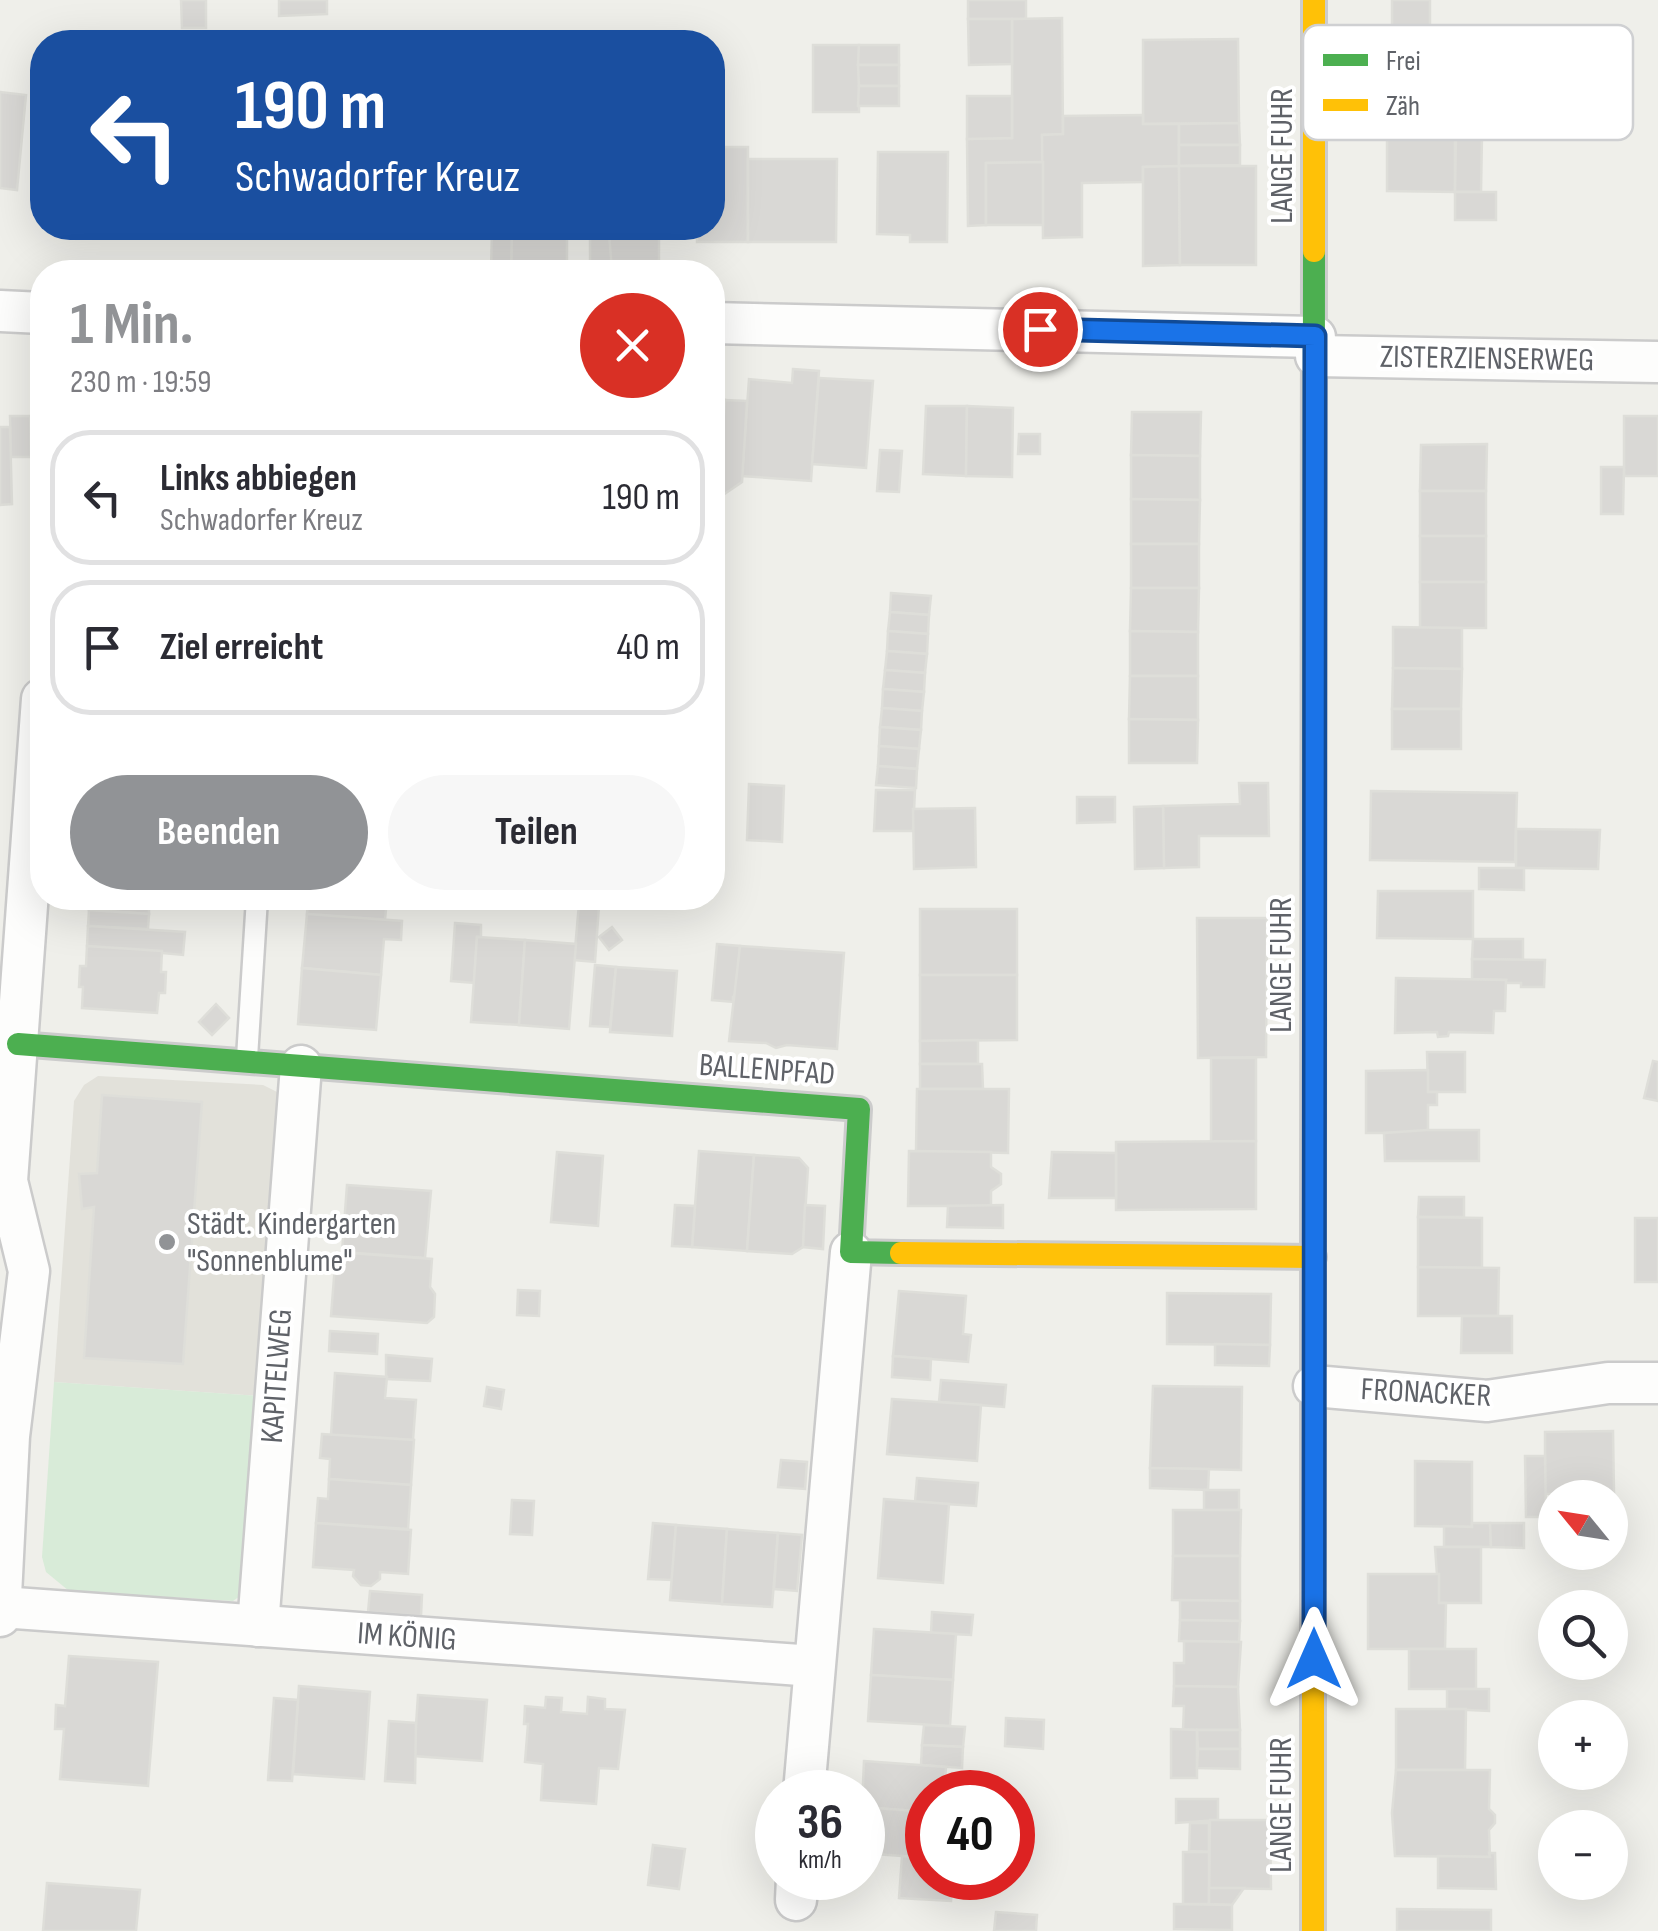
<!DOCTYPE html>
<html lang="de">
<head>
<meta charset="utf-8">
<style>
	body { margin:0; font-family:"Sofia Sans Condensed",sans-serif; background:#f7f7f7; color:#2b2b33; height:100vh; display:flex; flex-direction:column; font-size:38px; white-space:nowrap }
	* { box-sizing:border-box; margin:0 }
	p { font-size:32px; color:#7c7c81 }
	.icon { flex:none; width:55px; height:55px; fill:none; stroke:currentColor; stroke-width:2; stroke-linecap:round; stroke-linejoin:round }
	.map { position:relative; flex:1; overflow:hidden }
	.details { position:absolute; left:30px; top:260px; width:695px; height:650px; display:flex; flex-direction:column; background:#fff; border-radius:40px; box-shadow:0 10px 40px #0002 }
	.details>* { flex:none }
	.banner { position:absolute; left:30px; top:30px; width:695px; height:210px; border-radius:40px; box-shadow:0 10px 40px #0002; background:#1a4fa0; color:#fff; overflow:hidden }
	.needle { width:65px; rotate:300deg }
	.controls { position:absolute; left:1538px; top:1480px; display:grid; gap:20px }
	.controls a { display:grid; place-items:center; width:90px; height:90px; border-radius:50%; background:#fff; box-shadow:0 10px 40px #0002; font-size:50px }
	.speed { position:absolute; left:755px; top:1770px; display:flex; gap:20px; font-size:50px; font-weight:700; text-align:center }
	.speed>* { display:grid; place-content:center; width:130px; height:130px; border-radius:50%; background:#fff; box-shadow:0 10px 40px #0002; line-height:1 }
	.speed small { font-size:25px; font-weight:400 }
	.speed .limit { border:15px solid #d22; background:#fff; color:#111 }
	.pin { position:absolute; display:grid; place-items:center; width:85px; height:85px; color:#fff; margin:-42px; border:5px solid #fff; border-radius:50%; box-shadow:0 2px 10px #0007 }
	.me { position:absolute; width:110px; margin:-55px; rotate:0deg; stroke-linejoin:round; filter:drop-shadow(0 0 8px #0008) }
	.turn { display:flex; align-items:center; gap:35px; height:210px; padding:0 40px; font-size:45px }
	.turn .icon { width:130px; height:130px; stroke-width:2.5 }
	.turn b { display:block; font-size:70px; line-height:85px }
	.round { display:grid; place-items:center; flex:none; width:105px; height:105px; border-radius:52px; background:#f7f7f7 }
	.head { display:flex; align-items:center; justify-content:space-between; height:170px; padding:0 40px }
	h1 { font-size:60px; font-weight:700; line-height:75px; color:#919396 }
	.cta { display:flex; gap:20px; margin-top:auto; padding:20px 40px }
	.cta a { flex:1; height:115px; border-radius:60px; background:#919396; color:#fff; font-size:40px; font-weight:700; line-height:115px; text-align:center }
	.cta a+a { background:#f7f7f7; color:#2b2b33 }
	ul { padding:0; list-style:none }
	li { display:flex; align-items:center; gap:30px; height:135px; margin:0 20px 15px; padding:0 20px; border:5px solid #e1e1e2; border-radius:40px }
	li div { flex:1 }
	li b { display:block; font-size:38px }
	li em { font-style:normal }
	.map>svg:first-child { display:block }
	.education { fill:#e2e1da }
	.green { fill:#d8ebd8 }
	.building { fill:#d9d8d5; stroke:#deded9; stroke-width:2.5 }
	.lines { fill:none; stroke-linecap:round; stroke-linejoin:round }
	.lane-casing { stroke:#cbcbcb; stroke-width:25 }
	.street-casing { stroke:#cbcbcb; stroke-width:45 }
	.fast-casing { stroke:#ccc; stroke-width:28 }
	.slow-casing { stroke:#ccc; stroke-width:28 }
	.lane { stroke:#fdfdfc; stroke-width:20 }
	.street { stroke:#fdfdfc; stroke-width:40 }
	.fast { stroke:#4caf50; stroke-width:22 }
	.slow { stroke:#ffc107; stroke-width:22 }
	.route-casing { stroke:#114b97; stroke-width:25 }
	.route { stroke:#1a73e8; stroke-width:18 }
	.poi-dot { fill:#919396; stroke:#fff; stroke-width:4 }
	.labels { text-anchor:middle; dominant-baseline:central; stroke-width:8; stroke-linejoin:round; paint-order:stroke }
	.street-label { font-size:32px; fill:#5f6268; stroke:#fff }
	.poi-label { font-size:32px; fill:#5f6268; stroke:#fff; text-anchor:start }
	.key { fill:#fff; stroke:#cfd0d2; stroke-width:2.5 }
	.key-label { font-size:28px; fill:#5f6268 }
</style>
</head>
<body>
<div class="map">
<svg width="1658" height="1931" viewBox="0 0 1658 1931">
	<rect width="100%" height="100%" fill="#efefea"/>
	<path class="education" d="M98 1076 263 1085 277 1092 281 1102 260 1396 54 1382 74 1101 84 1085Z"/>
	<path class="green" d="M54 1382 260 1396 243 1594 233 1601 69 1591 46 1572 42 1557Z"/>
	<g class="building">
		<path d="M181 0H206V28H182Z"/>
		<path d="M279 0H327V14L279 16Z"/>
		<rect x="968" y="0" width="58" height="19"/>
		<path d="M1392 0H1430V28H1459L1458 90 1373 89 1374 33 1392 34Z"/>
		<path d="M1062 18 1063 134 1042 135 1043 162 986 163V225L968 226 967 139 1012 138V19Z"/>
		<path d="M968 19H1012V64L969 65Z"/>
		<path d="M1238 39 1239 123 1143 124V40Z"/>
		<rect x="813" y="45" width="46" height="67"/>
		<path d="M859 45H899V65H858Z"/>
		<path d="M858 65H899V86H859Z"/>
		<path d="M859 86H899V106H858Z"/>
		<path d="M0 92 26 95 17 190 0 188Z"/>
		<path d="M967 96H1012V138L967 139Z"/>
		<path d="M1143 115V124H1179V166L1143 167V182L1082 183V237L1043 238 1042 135 1063 134V116Z"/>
		<path d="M1239 123 1240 145H1179V124Z"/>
		<path d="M1387 130 1455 131V192L1387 191Z"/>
		<path d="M1456 135H1482L1481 192H1455Z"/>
		<path d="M1179 145H1240V165L1179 166Z"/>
		<path d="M712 147H748V242H697V228H712Z"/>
		<path d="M878 152H948L947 242H910V235L877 234Z"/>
		<path d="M748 159H837L836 242H748Z"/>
		<path d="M1043 162V225H986V163Z"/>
		<path d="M1179 166 1180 265 1143 266V167Z"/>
		<path d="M1179 166H1256V265H1180Z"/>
		<rect x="1455" y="192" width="41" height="28"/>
		<path d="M512 228H567V271L511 270Z"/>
		<rect x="609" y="228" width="50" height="33"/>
		<path d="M492 229H512L511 270H491Z"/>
		<path d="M590 233H609L612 271H590Z"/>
		<path d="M793 369 819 371 811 481 742 476 749 379 792 383Z"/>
		<path d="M819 378 873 381 866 468 812 464Z"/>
		<path d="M712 399 725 400 718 494H712Z"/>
		<path d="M725 400 747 401 742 482 723 495 718 494Z"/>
		<path d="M926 406H967L966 476 923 474Z"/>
		<path d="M967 406 1013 408 1012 477 966 476Z"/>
		<path d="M1132 412H1201L1200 456 1131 455Z"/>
		<path d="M10 416H30L31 457H11Z"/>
		<rect x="1624" y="416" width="34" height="60"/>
		<path d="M0 427H10L12 504 0 505Z"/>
		<path d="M1019 434H1040V454H1018Z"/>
		<path d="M1487 444 1486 491H1420L1421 445Z"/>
		<path d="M880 450 902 451 899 492 877 491Z"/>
		<path d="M1131 455 1200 456V500L1131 499Z"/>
		<path d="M1601 467H1624L1623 514H1601Z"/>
		<rect x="1420" y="491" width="66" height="45"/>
		<path d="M1131 499 1200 500 1199 544H1131Z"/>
		<rect x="1420" y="536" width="66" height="46"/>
		<rect x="1131" y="544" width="68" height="44"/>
		<rect x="1420" y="582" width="66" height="46"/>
		<path d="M1131 588H1199L1198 632 1130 631Z"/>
		<path d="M891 593 931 596 929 615 890 612Z"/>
		<path d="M890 612 929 615 928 634 888 631Z"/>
		<path d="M1393 627 1462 628V669L1393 668Z"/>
		<path d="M888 631 928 634 927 654 887 651Z"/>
		<path d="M1130 631 1198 632V676H1130Z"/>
		<path d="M887 651 927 654 925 673 885 670Z"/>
		<path d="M1393 668 1462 669 1461 709H1392Z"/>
		<path d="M885 670 925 673 924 692 883 689Z"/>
		<path d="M1130 676H1198V720L1129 719Z"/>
		<path d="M883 689 924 692 922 711 882 708Z"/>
		<path d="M882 708 922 711 921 730 880 727Z"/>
		<rect x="1392" y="709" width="69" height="40"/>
		<path d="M1129 719 1198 720 1197 763H1129Z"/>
		<path d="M880 727 921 730 919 749 879 746Z"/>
		<path d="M879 746 919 749 917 769 878 766Z"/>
		<path d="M878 766 917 769 916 788 876 785Z"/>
		<path d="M1239 783H1268L1269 836H1199V867L1164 868 1163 806 1240 804Z"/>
		<path d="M749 784 784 786 782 842 747 840Z"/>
		<path d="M876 790H915L913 831H874Z"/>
		<path d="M1371 791 1517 793 1515 862 1370 860Z"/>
		<path d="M1077 797H1115V822L1077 823Z"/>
		<path d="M1163 806 1164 868 1135 869 1134 807Z"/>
		<path d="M975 808 976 867 914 869 913 809Z"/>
		<path d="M1516 829 1600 830 1598 869 1516 868Z"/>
		<path d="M1479 868H1524V890L1479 889Z"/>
		<path d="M1378 891H1473V939L1377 938Z"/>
		<path d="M90 898H149V914L89 910Z"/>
		<path d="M308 898H387L385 920 307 914Z"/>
		<path d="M579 904 599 906 595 962 574 960Z"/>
		<rect x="920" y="909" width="97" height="66"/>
		<path d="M89 910 149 914 148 929 88 926Z"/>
		<path d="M307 914 402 921 401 940 384 939 381 975 302 968Z"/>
		<path d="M1197 918H1267L1266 1057 1198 1058Z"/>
		<path d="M455 923 481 925V937H477L474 983 451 981Z"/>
		<path d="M88 926 185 932 183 955 87 946Z"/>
		<path d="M612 927 622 940 609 950 599 937Z"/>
		<path d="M477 937 525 940 519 1025 471 1022Z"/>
		<path d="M1473 939H1523V960L1472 959Z"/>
		<path d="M525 940 576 944 569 1029 519 1025Z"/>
		<path d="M717 944 740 946 736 997H733V1002L712 1000Z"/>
		<path d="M87 946 162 951 161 972H166L165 993H159L157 1013 82 1008 83 987H79L80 966H86Z"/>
		<path d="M740 946 844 953 837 1049 787 1045 776 1048 766 1043 729 1041Z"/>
		<path d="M1472 959 1545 960 1544 987H1521V983H1505L1506 980 1472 979Z"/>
		<path d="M595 965 616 967 610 1027 590 1026Z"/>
		<path d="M616 967 677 971 672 1036 610 1032Z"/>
		<path d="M302 968 381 975 376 1030 298 1024Z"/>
		<path d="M920 975H1017V1040L920 1041Z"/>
		<path d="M1396 978 1506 980 1505 1011H1494L1493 1033 1449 1032 1448 1036 1438 1037 1437 1032 1395 1033Z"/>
		<path d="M216 1004 229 1018 212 1035 199 1022Z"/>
		<path d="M978 1040V1064H920V1041Z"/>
		<path d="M1427 1052H1465V1092H1428Z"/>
		<path d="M1211 1058H1256V1141L1211 1142Z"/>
		<path d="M1653 1061 1658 1062V1101L1644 1098Z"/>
		<path d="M920 1064H982L983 1089H920Z"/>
		<path d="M1428 1070V1092H1437V1105H1428V1133H1366V1071Z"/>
		<path d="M917 1089H1009L1008 1153 916 1151Z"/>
		<path d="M102 1095 202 1102 183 1364 84 1358 94 1207 82 1209 79 1174 97 1173Z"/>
		<path d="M1427 1130H1479V1161H1385L1384 1133Z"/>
		<path d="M1256 1141V1209L1116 1210V1142Z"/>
		<path d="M699 1151 754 1155 747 1251 692 1247Z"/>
		<path d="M909 1151 991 1152V1167L1001 1174V1184L991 1191V1206H908Z"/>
		<path d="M557 1152 603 1156 598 1226 551 1222Z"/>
		<path d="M1052 1152 1116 1153V1198H1049Z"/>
		<path d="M754 1155 799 1158 808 1168 803 1247 792 1254 747 1251Z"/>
		<path d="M347 1185 431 1191 425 1258 342 1252Z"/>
		<path d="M1419 1197H1464V1217H1418Z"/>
		<path d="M675 1205 695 1206 692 1247 672 1246Z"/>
		<path d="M805 1205 825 1206 823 1249 803 1247Z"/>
		<path d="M1003 1205V1228L947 1227 948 1206Z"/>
		<path d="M1418 1217 1482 1218V1268L1418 1267Z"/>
		<rect x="1635" y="1218" width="23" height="64"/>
		<path d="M336 1252 432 1259 430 1287 435 1294 434 1317 427 1323 331 1316Z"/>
		<path d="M1418 1267 1499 1268 1498 1316H1418Z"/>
		<path d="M518 1290 540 1291 539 1316 517 1315Z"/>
		<path d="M899 1291 966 1296 963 1334 971 1335 968 1362 893 1356Z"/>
		<path d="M1167 1293 1271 1294 1270 1345 1167 1344Z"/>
		<path d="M1462 1316H1512V1353H1461Z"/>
		<path d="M330 1331 378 1334 377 1354 329 1351Z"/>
		<path d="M1215 1344 1270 1345 1269 1366 1215 1365Z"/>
		<path d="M386 1355 432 1359 430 1381 386 1379Z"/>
		<path d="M893 1356 931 1359 930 1380 892 1377Z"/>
		<path d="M335 1373 387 1377 385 1398 416 1400 413 1440 331 1435Z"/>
		<path d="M941 1380 1006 1385 1004 1407 939 1402Z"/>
		<path d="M1153 1386 1242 1387 1241 1470 1150 1468Z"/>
		<path d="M487 1387 504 1390 501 1409 484 1406Z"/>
		<path d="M892 1399 981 1405 977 1461 887 1454Z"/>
		<path d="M1613 1431 1614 1493 1545 1494V1432Z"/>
		<path d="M322 1434 414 1440 411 1485 329 1479 330 1459 320 1458Z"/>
		<path d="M1525 1456H1545L1546 1517H1526Z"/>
		<path d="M781 1460 807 1462 805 1489 778 1487Z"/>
		<path d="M1415 1461 1472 1462V1527L1415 1526Z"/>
		<path d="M1150 1468 1209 1469 1208 1490 1150 1488Z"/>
		<path d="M917 1478 978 1483 976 1506 915 1502Z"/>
		<path d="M329 1479 411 1485 408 1529 316 1523 318 1498 328 1499Z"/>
		<rect x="1204" y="1490" width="35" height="20"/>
		<path d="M884 1499 949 1504 943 1583 878 1578Z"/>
		<path d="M512 1500 534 1501 532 1535 510 1534Z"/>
		<path d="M1173 1510H1241L1240 1556H1173Z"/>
		<path d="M316 1523 411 1530 408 1574 380 1572V1579L371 1586 361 1585 353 1576 354 1570 313 1567Z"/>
		<path d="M653 1523 676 1525 672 1580 648 1579Z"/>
		<path d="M1472 1523H1490L1491 1547H1444V1526L1472 1527Z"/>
		<path d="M1490 1523H1524V1548L1491 1547Z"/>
		<path d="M676 1525 727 1529 722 1604 670 1600Z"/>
		<path d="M727 1529 778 1533 772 1607 722 1604Z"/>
		<path d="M778 1533 802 1535 797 1591 774 1589Z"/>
		<path d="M1435 1547H1481V1603H1439Z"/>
		<path d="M1173 1556H1240V1601L1172 1600Z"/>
		<path d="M1368 1574H1439V1603H1446L1445 1649H1368Z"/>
		<path d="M370 1591 422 1595 421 1616 368 1612Z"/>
		<path d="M1180 1600 1240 1601V1621L1180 1620Z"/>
		<path d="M932 1612 973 1615 971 1635 931 1633Z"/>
		<path d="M1180 1620 1240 1621 1239 1642 1179 1641Z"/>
		<path d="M874 1629 956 1634 953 1680 871 1675Z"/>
		<path d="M1184 1641 1241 1642 1238 1687 1174 1686V1663H1184Z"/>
		<rect x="1409" y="1649" width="67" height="40"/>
		<path d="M69 1656 158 1662 148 1786 60 1779 64 1729H55L56 1705 65 1706Z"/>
		<path d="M871 1675 953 1680 950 1726 868 1721Z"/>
		<path d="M299 1686 370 1692 364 1779 293 1774Z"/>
		<path d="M1174 1686 1238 1687 1240 1730H1183L1184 1706H1173Z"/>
		<path d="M1447 1689H1489V1711L1447 1709Z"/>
		<path d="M418 1695 487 1700 482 1761 414 1756Z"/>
		<path d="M546 1697 562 1698 561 1712 587 1714 588 1697 605 1699V1709L625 1710 618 1769 599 1768 596 1804 541 1800 543 1764 525 1762 528 1724H524L525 1706 545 1708Z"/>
		<path d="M274 1698 298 1700 292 1781 268 1780Z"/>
		<path d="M1396 1709H1466L1465 1770H1396Z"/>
		<path d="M1006 1718 1044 1720 1043 1749 1005 1746Z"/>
		<path d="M389 1721 416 1723 415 1783 385 1781Z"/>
		<path d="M924 1725 965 1727 963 1747 922 1745Z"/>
		<path d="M1171 1729 1197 1730V1778H1171Z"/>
		<path d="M1197 1730H1240V1749H1198Z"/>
		<path d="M922 1745 963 1747 962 1768 921 1765Z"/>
		<path d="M1198 1749H1240V1769L1197 1768Z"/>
		<path d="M864 1761 946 1767 944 1792H928V1812L862 1807Z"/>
		<path d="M1396 1770H1490L1489 1809 1495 1815V1823L1489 1830 1490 1857 1395 1856 1392 1813Z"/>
		<path d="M1176 1799H1218V1820L1176 1823Z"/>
		<path d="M862 1807 928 1812V1858L862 1853Z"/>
		<path d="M1210 1820H1270L1271 1889 1209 1888Z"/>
		<path d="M1190 1823H1209V1852L1189 1851Z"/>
		<path d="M653 1845 685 1849 679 1889 648 1885Z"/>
		<rect x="1183" y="1852" width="26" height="52"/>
		<path d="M1489 1853H1495L1496 1889 1438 1888V1856L1490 1857Z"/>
		<path d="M902 1856 928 1858V1878L952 1880 951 1901 899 1898Z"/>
		<path d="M47 1883 140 1890 136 1931H43Z"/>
		<path d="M1209 1888H1244L1232 1905 1209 1904Z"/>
		<path d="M1174 1904 1232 1905V1930L1174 1929Z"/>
		<path d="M1397 1909 1491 1910V1931H1397Z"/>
		<path d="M996 1912 1037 1915 1036 1931H994Z"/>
	</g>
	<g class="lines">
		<defs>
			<path id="lane" d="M247 1058 257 898"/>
			<g id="street">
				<path d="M0 311 42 313"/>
				<path d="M712 323 1315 337"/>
				<path d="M1316 356 1658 362"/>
				<path d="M1314 1386 1487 1401 1608 1383H1658"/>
				<path d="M1 1607 814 1666"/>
				<path d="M0 1616 9 1436 29 1271 7 1181 42 699"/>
				<path d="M258 1626 301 1066"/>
				<path d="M804 1792 851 1252"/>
				<path d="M796 1900 797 1878"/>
			</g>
			<g id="fast">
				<path d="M18 1044 859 1109 851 1252 901 1253"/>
				<path d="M1313 1214 1314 251"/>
			</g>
			<g id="slow">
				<path d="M1314 251V0"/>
				<path d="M901 1253 1314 1257"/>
				<path d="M1313 1931V1214"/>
			</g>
		</defs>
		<use href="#lane" class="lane-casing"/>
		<use href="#street" class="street-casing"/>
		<use href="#fast" class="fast-casing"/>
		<use href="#slow" class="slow-casing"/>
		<use href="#lane" class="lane"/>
		<use href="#street" class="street"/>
		<use href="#fast" class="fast"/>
		<use href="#slow" class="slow"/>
	</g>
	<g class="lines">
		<defs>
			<path id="route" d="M1040 329 1315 336 1314 1659"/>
		</defs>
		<use href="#route" class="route-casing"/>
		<use href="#route" class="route"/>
	</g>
	<circle class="poi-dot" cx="167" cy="1242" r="10"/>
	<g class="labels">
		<g class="street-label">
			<text transform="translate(1282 156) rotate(-90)">LANGE FUHR</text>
			<text transform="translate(1487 359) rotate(1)">ZISTERZIENSERWEG</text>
			<text transform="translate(1281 965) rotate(-90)">LANGE FUHR</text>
			<text transform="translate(767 1070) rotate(4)">BALLENPFAD</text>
			<text transform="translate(277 1376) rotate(-86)">KAPITELWEG</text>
			<text transform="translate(1426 1393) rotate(3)">FRONACKER</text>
			<text transform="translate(407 1637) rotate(4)">IM KÖNIG</text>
			<text transform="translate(1281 1805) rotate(-90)">LANGE FUHR</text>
		</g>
		<g class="poi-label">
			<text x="187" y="1224">Städt. Kindergarten<tspan x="187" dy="37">"Sonnenblume"</tspan></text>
		</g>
	</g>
	<rect x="1303" y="25" width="330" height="115" rx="15" class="key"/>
	<rect x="1323" y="54" width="45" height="12" fill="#4caf50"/>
	<rect x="1323" y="99" width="45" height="12" fill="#ffc107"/>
	<g class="key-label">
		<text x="1386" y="70">Frei</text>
		<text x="1386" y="115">Zäh</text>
	</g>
</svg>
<div class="controls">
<a><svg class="needle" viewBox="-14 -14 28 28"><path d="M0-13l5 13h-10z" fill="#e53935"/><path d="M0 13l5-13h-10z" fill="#7c7c81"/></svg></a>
<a><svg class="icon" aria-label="search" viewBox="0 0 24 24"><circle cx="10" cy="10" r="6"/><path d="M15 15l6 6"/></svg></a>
<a>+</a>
<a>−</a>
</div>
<div class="speed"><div>36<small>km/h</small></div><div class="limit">40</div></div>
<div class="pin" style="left:1040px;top:329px;background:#d93025"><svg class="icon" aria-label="arrive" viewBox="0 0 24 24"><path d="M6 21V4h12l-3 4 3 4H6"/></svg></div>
<svg class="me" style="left:1314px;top:1659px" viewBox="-20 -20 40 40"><path d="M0-17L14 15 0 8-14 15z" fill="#1a73e8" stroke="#fff" stroke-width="4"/></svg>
<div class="banner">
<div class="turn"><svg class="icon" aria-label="left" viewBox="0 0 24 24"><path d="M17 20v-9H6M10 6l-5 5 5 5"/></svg><div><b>190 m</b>Schwadorfer Kreuz</div></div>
</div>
<section class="details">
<div class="head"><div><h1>1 Min.</h1><p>230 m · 19:59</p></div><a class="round" style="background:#d93025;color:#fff"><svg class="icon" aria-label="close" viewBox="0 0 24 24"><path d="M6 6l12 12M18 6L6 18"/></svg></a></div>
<ul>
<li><svg class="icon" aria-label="left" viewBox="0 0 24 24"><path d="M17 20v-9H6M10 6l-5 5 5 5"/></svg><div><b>Links abbiegen</b><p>Schwadorfer Kreuz</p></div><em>190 m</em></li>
<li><svg class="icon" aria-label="arrive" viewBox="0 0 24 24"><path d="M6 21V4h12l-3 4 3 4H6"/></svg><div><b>Ziel erreicht</b></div><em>40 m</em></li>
</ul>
<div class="cta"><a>Beenden</a><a>Teilen</a></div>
</section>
</div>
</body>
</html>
